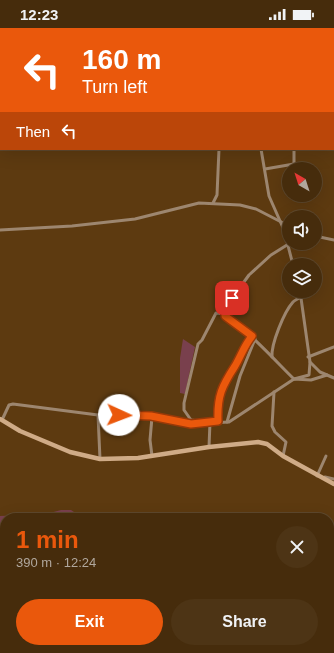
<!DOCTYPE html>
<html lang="en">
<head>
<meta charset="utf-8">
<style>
	body { margin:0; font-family:Arial,sans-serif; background:#4d3415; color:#f1f3f6; height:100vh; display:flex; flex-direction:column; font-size:15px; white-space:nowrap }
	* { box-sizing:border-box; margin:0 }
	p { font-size:13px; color:#b0a79d }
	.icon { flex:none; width:22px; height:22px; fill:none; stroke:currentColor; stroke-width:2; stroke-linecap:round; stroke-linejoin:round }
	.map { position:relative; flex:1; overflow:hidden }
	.details { position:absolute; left:0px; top:485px; width:334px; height:140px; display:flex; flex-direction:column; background:#462c0c; border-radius:16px 16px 0 0; box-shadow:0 4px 16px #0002,0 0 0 1px #5e482d }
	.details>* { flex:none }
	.hud { position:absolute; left:0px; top:0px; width:334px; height:122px; box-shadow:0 4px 16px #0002,0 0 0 1px #5e482d; background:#ea580c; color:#fff; overflow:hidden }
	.needle { width:26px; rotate:321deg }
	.fabs { position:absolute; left:282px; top:134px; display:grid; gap:8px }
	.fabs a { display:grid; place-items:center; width:40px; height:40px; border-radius:50%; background:#462c0c; box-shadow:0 4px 16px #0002,0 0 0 1px #5e482d; font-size:20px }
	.pin { position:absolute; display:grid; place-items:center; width:34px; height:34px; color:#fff; margin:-17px; border-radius:8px; box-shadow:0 2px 6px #0006 }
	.me { position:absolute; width:44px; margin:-22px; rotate:92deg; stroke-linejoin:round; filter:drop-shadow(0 0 3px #0008) }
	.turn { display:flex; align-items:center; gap:14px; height:84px; padding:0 16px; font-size:18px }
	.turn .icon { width:52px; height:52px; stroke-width:2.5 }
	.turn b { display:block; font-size:28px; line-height:34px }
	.then { display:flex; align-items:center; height:38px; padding:0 16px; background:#0003; gap:8px; font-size:15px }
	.round { display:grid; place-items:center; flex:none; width:42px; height:42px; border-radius:21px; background:#4d3415 }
	.summary { display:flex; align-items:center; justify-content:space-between; height:68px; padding:0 16px }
	h1 { font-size:24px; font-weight:700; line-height:30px; color:#ea580c }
	.button { display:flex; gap:8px; margin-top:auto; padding:8px 16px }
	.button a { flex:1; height:46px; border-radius:24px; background:#ea580c; color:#fff; font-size:16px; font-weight:700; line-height:46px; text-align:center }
	.button a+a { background:#4d3415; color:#f1f3f6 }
	.status { display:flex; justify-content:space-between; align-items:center; height:28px; padding:0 20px; background:#462c0c; direction:ltr }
	.status svg { height:11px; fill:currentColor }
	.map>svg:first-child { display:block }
	.green { fill:#79404d }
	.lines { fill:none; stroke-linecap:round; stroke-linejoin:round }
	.stream { stroke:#283804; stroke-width:1 }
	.minor { stroke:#9d866f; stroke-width:3 }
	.secondary { stroke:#cfab87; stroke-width:4.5 }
	.route-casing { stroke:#983908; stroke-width:10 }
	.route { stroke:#ea580c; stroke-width:7 }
</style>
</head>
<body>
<div class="status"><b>12:23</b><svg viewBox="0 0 49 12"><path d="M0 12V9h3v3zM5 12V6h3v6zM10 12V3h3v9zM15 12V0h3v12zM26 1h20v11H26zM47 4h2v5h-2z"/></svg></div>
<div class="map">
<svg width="334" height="625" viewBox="0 0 334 625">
	<rect width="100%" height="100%" fill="#5d3a10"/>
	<g class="green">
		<path d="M183 311 195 319 185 366 180 365V330Z"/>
		<path d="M61 482H71L83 490H5V551L0 552V488L46 486Z"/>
		<path d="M329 520 334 521V587L329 586Z"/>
	</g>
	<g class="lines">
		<g class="stream">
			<path d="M280 620 287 625"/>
			<path d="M162 625 167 620"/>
		</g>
		<g class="minor">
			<path d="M161 0 164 1"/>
			<path d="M216 0 217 1"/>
			<path d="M247 0 248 1"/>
			<path d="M271 0V1"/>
			<path d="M278 1 282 0"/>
			<path d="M261 121 269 168 284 202 293 237"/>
			<path d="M265 141 294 136V121"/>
			<path d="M213 175 217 167 219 121"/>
			<path d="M0 202 72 198 135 191 199 175 240 177 256 181 289 198"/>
			<path d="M315 208 334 212"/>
			<path d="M300 263 310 334 320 344 334 350"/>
			<path d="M225 288V280L249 247 271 227 287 217"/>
			<path d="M272 329C271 316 284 284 293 274 295 272 298 271 301 269"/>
			<path d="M308 329 334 319"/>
			<path d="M274 364 272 398 275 404 286 414 283 428"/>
			<path d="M152 389 150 412 152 428"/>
			<path d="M2 392 9 377 13 376 98 387"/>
			<path d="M219 393C217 368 222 358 235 338 241 328 244 318 252 308"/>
			<path d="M206 394 191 392 184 382V375L198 316 202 312 216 285C232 284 280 338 294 351L309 347 310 334"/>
			<path d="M227 394 240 348 255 311"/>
			<path d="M209 419 210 394"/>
			<path d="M100 431 98 387 151 389 191 396 229 394 294 351 311 352 327 347"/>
			<path d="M317 448 326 428"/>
			<path d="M325 449 334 451"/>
		</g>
		<path class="secondary" d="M0 391 20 403 70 424 100 431 138 430 209 419 258 414 267 416 283 428 334 456"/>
	</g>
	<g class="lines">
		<defs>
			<path id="route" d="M119 387 151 388 191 396 218 393C217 368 222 358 235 338 241 328 244 318 252 308L225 288V280L232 270"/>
		</defs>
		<use href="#route" class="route-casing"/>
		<use href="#route" class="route"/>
	</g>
</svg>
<div class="fabs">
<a><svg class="needle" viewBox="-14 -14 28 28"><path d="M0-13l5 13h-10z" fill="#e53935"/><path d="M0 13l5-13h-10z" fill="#b0a79d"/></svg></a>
<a><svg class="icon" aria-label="sound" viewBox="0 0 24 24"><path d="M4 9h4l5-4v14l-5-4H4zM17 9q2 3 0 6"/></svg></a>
<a><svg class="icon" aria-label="layers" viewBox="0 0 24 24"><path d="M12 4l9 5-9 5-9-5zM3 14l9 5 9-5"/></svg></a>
</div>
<div class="pin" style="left:232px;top:270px;background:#d93025"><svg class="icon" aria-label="arrive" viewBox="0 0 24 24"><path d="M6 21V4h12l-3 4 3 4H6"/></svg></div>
<svg class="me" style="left:119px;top:387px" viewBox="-20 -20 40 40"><circle r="19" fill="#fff"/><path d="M0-13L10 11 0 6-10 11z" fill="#ea580c"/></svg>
<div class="hud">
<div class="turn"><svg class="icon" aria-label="left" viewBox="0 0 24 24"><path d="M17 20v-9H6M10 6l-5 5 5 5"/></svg><div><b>160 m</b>Turn left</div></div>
<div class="then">Then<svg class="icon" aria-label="left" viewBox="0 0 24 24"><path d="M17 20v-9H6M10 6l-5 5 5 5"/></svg></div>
</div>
<section class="details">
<div class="summary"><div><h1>1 min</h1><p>390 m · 12:24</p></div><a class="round"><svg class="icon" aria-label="close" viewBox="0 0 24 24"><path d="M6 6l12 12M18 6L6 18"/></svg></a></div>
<div class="button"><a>Exit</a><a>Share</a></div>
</section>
</div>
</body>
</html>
